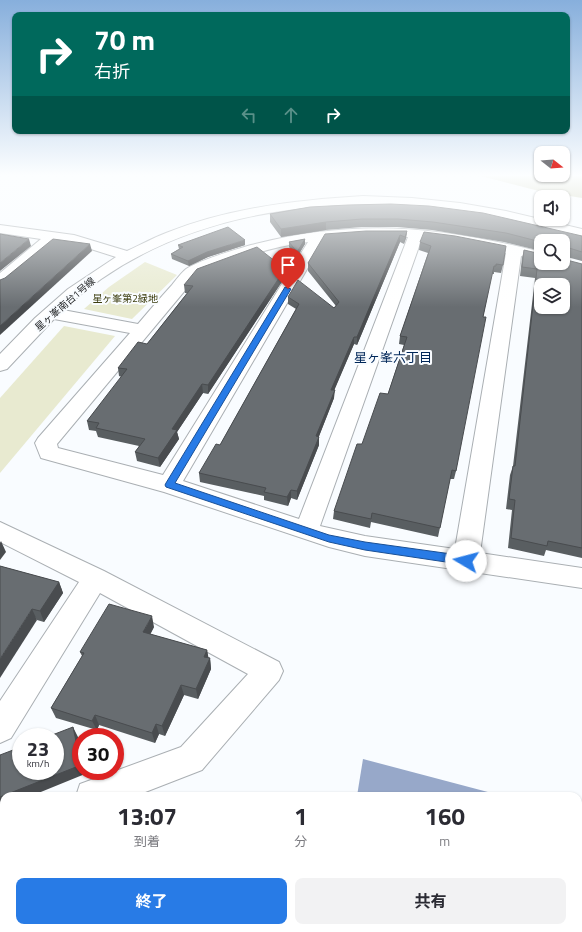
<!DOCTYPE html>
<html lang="ja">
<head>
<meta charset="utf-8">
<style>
	body { margin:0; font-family:"Titillium Web","Noto Sans JP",sans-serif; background:#f2f2f3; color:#2b2b33; height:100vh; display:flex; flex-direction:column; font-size:15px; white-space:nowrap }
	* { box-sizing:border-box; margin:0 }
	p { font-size:13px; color:#7c7c81 }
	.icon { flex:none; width:22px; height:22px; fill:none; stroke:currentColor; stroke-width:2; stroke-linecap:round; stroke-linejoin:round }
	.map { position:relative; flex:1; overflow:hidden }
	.sheet { position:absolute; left:0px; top:792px; width:582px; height:140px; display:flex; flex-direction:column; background:#fff; border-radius:12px 12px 0 0; box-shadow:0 1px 3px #0004 }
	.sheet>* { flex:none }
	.banner { position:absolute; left:12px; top:12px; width:558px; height:122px; border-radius:8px; box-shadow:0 1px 3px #0004; background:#00695c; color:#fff; overflow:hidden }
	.needle { width:26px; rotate:107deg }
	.controls { position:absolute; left:534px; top:146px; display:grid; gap:8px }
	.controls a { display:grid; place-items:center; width:36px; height:36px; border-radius:8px; background:#fff; box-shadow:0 1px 3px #0004; font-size:20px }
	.speed { position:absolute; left:12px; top:728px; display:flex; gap:8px; font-size:20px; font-weight:700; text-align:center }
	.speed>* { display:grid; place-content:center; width:52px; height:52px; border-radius:50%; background:#fff; box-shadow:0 1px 3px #0004; line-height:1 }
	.speed small { font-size:10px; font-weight:400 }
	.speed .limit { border:6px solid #d22; background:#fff; color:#111 }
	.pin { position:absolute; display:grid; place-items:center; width:34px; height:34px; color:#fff; margin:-41px -17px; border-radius:50% 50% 50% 0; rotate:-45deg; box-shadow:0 0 4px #0007 }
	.pin .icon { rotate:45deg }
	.me { position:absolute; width:44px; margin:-22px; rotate:278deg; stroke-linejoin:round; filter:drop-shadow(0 0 3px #0008) }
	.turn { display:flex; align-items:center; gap:14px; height:84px; padding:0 16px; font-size:18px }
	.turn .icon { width:52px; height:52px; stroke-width:2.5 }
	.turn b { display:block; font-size:28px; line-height:34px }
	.lanes { display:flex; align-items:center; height:38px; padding:0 16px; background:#0003; justify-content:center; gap:20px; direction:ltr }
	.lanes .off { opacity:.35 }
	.eta { display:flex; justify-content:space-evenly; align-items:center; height:68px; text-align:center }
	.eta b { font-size:24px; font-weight:700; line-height:28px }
	.button { display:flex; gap:8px; margin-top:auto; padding:8px 16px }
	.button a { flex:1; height:46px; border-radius:8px; background:#287be6; color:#fff; font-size:16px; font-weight:700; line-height:46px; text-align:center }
	.button a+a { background:#f2f2f3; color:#2b2b33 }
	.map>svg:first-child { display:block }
	.green { fill:#e8ead0 }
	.forest { fill:#bbbe98 }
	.water { fill:#97a8c9 }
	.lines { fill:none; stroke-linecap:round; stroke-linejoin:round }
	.minor-casing { stroke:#aaafb3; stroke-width:2 }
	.minor { fill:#fff; fill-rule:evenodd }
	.wall { fill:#595e61 }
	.shaded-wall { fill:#494c4f }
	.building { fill:#686d71; stroke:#494c4f; fill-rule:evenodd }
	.route { fill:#287be6; stroke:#1a5096 }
	.labels { text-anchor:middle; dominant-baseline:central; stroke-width:4; stroke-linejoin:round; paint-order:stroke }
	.far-park-label { font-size:10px; fill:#3c3d0f; stroke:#f9fcff }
	.far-street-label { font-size:10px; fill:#232527; stroke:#f9fcff }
	.neighbourhood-label { font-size:13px; fill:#002759; stroke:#f9fcff }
</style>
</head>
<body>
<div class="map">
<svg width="582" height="932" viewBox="0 0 582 932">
	<rect width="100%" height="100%" fill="#f9fcff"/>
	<g class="green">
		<path d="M145 262 177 275 132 319 84 309 109 287Z"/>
		<path d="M64 326 115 336 0 473V398Z"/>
	</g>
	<path class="forest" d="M481 176H582V198L539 191Z"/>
	<g class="water">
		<path d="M363 759 503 796H357Z"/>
		<path d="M578 863 582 868V932H418L415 928H578Z"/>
	</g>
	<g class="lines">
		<defs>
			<g id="minor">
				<path d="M363 196 412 198 460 203 506 211 582 229V237C542 227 502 217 461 211 325 192 167 212 63 310L138 324C149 311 160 298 172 285 176 280 181 273 186 269 200 260 234 250 251 245 355 218 439 226 541 252V262L521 256 480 553 582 568V588L365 556 329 547 164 492 41 458 35 443 38 438 130 333 54 319 7 369 0 371V354L35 318 68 289 116 257 72 243 56 241 6 284 0 286V273L41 239 0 233V225L74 235 127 251C140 245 153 238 166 233 229 208 296 200 363 196ZM365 237H408L299 519 183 481 324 240ZM422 238 454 242 506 253 455 549 365 536 320 526ZM308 242 163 475 58 448 57 444 197 276C232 260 269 247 308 242Z"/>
				<path d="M0 522 104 571 279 662 283 671 279 680 202 770 135 796H76L80 784 181 747 248 674 100 593 11 738 0 743V701L79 582 0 542Z"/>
				<path d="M4 812V846L0 848V814Z"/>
				<path d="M260 928H304L303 932H258Z"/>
				<path d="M338 928H376L378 932H339Z"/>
			</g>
		</defs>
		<use href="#minor" class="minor-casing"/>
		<use href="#minor" class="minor"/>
	</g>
	<g class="wall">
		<path d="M310 207 582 236V261L563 256V241H541V251L504 242 432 230 397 227H362L326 230 281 237 270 222V214Z"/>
		<path d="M407 231 406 238 404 244 400 242 357 345 354 344 334 390V398L319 436V445L297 500 291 498 288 506 264 500V496L200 482 199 473 220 445 296 309 288 304V297L334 308 336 306 308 271V263Z"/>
		<path d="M305 239V244L297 257 289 247V242Z"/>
		<path d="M420 242 503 265 501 273 494 272V274H492L483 317 456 471 454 479H450L438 537 371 522 370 528 333 519 334 511 388 394 404 345 399 344 400 336 428 253 419 250Z"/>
		<path d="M178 245H245L208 257 189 266 172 259 171 254 179 249Z"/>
		<path d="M524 250 582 264V558L546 550 544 556 508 548 512 510 506 509 510 475 513 466 535 278 520 276 522 258Z"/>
		<path d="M285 269V277L208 394 203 393 177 432 179 439 160 467 137 461 135 452 139 446 98 437 96 431 89 430 87 421 122 377 119 376 118 368 147 344 187 293H185L184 285Z"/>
		<path d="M0 566 59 582 63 593 44 622 37 620Z"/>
		<path d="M154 627 150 634 207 650 208 658H210L211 669 198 699 184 695 165 736 159 734 155 743 99 725 97 730 56 718 51 708 82 656 80 652Z"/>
	</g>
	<g class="shaded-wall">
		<path d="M326 222V230L281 237V229Z"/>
		<path d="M407 231 406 238 404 244 405 237Z"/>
		<path d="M400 235V242L357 345V337Z"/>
		<path d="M29 239 31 246 0 271V263Z"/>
		<path d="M305 239V244L297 257V252Z"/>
		<path d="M245 240V245L208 257 189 266 188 261 207 252Z"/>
		<path d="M90 244 92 251 0 335V326Z"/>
		<path d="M285 269V277L208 394V385Z"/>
		<path d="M354 337V344L331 398V390Z"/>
		<path d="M202 384 203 393 177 432 179 439 160 467 158 458 172 429Z"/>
		<path d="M335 390 334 398 316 444V436Z"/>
		<path d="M319 437V445L297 500V491Z"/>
		<path d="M291 490V498L288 506 287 497Z"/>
		<path d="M1 541 6 552 0 560V543Z"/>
		<path d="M59 582 63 593 44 622 40 611Z"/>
		<path d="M32 609 37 620 0 678V659Z"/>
		<path d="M152 616 154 627 146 643 143 632Z"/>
		<path d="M207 650 209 660 204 657Z"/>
		<path d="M210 658 211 669 198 699 196 689Z"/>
		<path d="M181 685 184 695 165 736 162 726Z"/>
		<path d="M95 715 99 725 97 730 92 721Z"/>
		<path d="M156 724 159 734 155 743 152 733Z"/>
		<path d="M73 727 78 737 81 753V771H85V774L31 796H4V807L2 808 0 805V797Z"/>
	</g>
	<g class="building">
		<path d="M391 204 429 206 483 213 582 236V252L566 247 564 249V253H563V241H541V242L506 233 433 222 398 219H362L326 222 281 229 270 214 310 207 348 205Z"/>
		<path d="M228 227 245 240 207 252 188 261 171 254 183 247 178 245Z"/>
		<path d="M366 231H407L405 237 400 235 357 337H354L331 390H335L316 436 319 437 297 491 291 490 287 497 264 492 266 488 199 473 216 444 220 445 299 304 288 297 298 280 334 308 339 302 308 263 325 234Z"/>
		<path d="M424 232 455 236 506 246 503 265 496 264V266H494L483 317H486L456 471 452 470 440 528 372 513 371 519 334 511 357 444H362L380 393 388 394 407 337 400 336 431 246 420 242Z"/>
		<path d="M0 234 29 239 0 263Z"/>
		<path d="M53 239 90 244 0 326V280L5 278Z"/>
		<path d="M305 239 297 252 289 242Z"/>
		<path d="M257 247 285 269 208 385 202 384 172 429 177 430 158 458 135 452 145 439 96 428 99 423 87 421 127 369 118 368 138 342 147 344 193 286 184 285 197 269Z"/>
		<path d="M524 250 541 254V263H563V259L582 264V548L548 541 547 546 511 538 515 500 509 499 513 466H515L537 269 522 267ZM541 285H563V307H541Z"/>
		<path d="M0 566 59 582 40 611 32 609 0 659Z"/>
		<path d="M109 604 152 616 143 632 207 650 204 657 210 658 196 689 181 685 162 726 156 724 152 733 95 715 92 721 51 708 84 653 80 652Z"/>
		<path d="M73 727 81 765 0 797V755L21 747V771H55V737H47Z"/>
	</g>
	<linearGradient id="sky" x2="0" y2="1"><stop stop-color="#87afdc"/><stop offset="0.57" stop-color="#fcfeff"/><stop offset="1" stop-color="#fcfeff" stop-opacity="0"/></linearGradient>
	<rect width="582" height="307" fill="url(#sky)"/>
	<path class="route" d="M285 287 291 289 175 483 329 535 365 542 466 556 470 558 472 561 470 564 466 565 365 550 329 542 166 487 165 485 166 483Z"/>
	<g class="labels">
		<g class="far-park-label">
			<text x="125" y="298">星ヶ峯第2緑地</text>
		</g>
		<g class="far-street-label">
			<text transform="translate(65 304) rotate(-41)">星ヶ峯南台1号線</text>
		</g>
		<g class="neighbourhood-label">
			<text x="393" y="357">星ヶ峯六丁目</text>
		</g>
	</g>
</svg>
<div class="controls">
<a><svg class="needle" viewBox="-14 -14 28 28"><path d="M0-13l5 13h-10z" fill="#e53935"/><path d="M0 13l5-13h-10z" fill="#7c7c81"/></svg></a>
<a><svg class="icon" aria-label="sound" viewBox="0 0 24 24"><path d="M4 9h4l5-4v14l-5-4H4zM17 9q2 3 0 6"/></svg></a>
<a><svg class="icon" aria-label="search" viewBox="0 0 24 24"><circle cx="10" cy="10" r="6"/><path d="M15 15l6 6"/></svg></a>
<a><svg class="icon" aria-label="layers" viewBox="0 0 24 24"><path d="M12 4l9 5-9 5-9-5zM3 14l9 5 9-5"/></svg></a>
</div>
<div class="speed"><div>23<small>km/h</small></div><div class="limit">30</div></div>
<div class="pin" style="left:288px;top:289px;background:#d93025"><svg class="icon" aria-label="arrive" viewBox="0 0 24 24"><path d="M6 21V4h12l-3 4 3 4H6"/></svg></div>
<svg class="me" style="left:466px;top:561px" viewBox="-20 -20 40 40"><circle r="19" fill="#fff"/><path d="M0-13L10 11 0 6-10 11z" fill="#287be6"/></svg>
<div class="banner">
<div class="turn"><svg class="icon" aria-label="right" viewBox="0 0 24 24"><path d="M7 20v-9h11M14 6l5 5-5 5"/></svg><div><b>70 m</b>右折</div></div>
<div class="lanes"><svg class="icon off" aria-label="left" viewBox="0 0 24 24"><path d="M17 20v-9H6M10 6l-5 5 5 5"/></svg><svg class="icon off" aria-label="ahead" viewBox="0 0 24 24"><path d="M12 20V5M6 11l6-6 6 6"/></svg><svg class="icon" aria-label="right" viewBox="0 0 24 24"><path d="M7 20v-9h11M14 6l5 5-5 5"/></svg></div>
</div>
<section class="sheet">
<div class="eta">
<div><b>13:07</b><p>到着</p></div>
<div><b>1</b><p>分</p></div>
<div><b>160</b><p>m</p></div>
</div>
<div class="button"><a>終了</a><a>共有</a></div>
</section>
</div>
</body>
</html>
